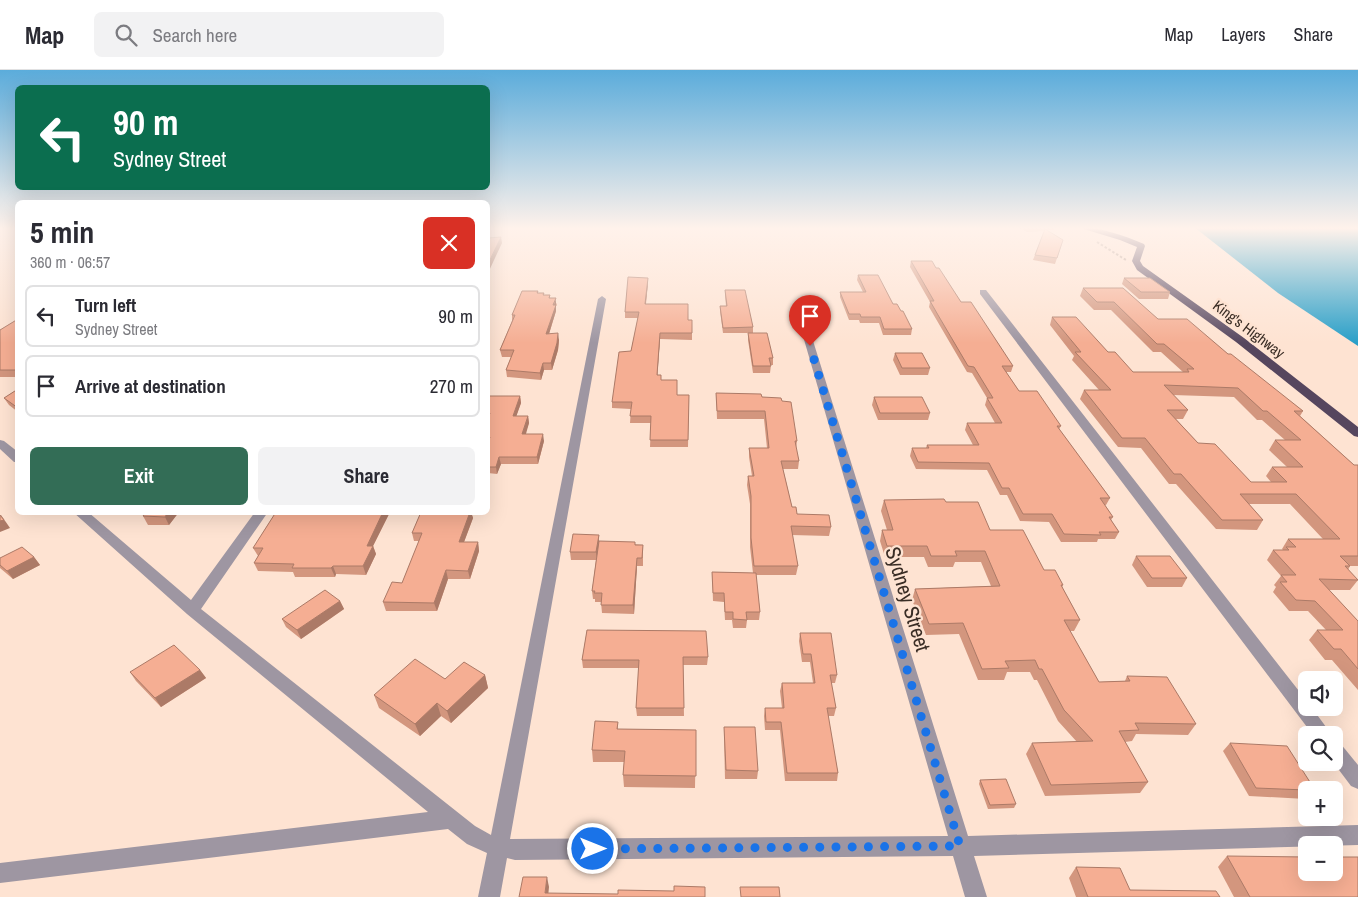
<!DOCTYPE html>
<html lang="en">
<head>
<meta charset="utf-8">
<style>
	body { margin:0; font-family:"Archivo Narrow",sans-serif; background:#f2f2f3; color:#2b2b33; height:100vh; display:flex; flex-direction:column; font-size:19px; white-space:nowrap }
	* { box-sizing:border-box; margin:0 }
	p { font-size:16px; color:#7c7c81 }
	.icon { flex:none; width:28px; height:28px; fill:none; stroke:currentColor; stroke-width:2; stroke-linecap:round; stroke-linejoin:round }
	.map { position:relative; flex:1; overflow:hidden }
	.sheet { position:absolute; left:15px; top:130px; width:475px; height:315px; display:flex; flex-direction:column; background:#fff; border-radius:8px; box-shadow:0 5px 20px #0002 }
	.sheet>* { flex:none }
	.top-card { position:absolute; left:15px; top:15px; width:475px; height:105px; border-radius:8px; box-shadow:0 5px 20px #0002; background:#0b6e4f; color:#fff; overflow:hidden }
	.fabs { position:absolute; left:1298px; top:601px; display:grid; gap:10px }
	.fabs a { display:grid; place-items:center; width:45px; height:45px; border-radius:8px; background:#fff; box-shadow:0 5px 20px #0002; font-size:25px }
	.pin { position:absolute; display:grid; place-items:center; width:42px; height:42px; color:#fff; margin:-51px -21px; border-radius:50% 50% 50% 0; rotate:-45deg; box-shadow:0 0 5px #0007 }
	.pin .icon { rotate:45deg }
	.me { position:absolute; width:55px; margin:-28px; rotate:90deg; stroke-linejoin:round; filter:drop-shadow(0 0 4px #0008) }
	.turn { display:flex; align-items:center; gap:18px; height:105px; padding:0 15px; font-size:22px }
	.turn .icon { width:65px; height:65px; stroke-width:2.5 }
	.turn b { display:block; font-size:35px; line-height:42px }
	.round { display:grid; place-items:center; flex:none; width:52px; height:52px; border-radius:8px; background:#f2f2f3 }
	.summary { display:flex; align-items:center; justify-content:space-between; height:85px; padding:0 15px }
	h1 { font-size:30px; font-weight:800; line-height:38px }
	.primary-button { display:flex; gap:10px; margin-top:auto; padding:10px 15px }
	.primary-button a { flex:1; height:58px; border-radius:8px; background:#336d56; color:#fff; font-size:20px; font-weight:800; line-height:58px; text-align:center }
	.primary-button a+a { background:#f2f2f3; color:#2b2b33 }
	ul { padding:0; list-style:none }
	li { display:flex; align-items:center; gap:15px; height:62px; margin:0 10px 8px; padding:0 5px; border:2px solid #e1e1e2; border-radius:8px }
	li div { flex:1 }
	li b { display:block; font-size:19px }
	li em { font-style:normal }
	header { display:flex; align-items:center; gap:30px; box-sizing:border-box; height:70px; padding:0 25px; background:#fff; border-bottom:1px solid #e1e1e2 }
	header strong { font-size:24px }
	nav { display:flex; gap:28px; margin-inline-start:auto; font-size:18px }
	.search { width:350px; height:45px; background:#f2f2f3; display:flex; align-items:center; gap:12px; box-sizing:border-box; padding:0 18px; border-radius:8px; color:#7c7c81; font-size:19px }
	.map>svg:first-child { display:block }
	.water { fill:#299fc8 }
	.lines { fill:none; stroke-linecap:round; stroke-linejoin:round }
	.path { stroke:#ad978a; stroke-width:2; stroke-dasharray:2.5 2; stroke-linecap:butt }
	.minor { fill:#9e96a2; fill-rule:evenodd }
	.trunk { fill:#56465e; fill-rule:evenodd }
	.wall { fill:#d3967e; fill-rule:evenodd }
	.shaded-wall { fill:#ac7a67 }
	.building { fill:#f5ae93; stroke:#ac7a67; fill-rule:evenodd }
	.route { stroke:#1a73e8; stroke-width:9; stroke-dasharray:0 16.2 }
	.labels { text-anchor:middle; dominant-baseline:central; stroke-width:4.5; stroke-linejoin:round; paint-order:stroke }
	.far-street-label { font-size:15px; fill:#3a2d25; stroke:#fee3d2 }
	.near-street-label { font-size:21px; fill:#3a2d25; stroke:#fee3d2 }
</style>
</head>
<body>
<header>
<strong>Map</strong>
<div class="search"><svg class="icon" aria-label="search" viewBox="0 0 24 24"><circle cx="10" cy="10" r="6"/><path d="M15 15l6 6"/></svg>Search here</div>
<nav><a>Map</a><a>Layers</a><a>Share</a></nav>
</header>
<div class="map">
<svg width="1358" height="827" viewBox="0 0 1358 827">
	<rect width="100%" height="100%" fill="#fee3d2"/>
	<path class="water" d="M1194 157H1358V276L1278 223Z"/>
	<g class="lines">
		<path class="path" d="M1097 172 1126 190"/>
		<g class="minor">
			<path d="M980 220H986L1306 630V638H1312L1332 665H1313L980 224Z"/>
			<path d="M602 226 606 229 510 769 948 766 796 242 800 239 804 242 968 766 1358 755V775L974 786 987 827H965L953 786 515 790 507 788 500 827H478L487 783 467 774 448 759 0 813V793L428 742 187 544 73 442H88L191 530 255 442H268L201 539 475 756 491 765 598 229Z"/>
			<path d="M0 370 4 371 18 382V392H14L0 379Z"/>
			<path d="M1334 671 1340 673 1358 695V719L1351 716 1333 692Z"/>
		</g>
		<path class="trunk" d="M1077 157C1100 157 1123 165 1144 174L1145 176 1140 191 1143 196 1244 268 1358 357V367L1354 366 1236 272 1137 200 1132 191 1137 177 1120 170Z"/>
	</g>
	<g class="wall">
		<path d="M1018 157H1054L1053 160H1047L1063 170 1055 194 1033 190 1044 161 1027 162Z"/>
		<path d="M911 191 936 198 961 232 1013 296 1011 302H1006L1019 321 1061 356 1059 359 1110 428 1106 435H1105L1113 447 1111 450 1119 462 1115 469H1098L1097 472H1061L1049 452 1020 451 1007 425H1000L987 400 916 399 910 386 912 378H926L927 375H973L965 360 967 353H995L985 335 987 328 972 303 967 302 929 237 930 232 910 197Z"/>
		<path d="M858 205 893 234 912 259 911 265H883L879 253H860L859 250H849L840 227V222H863L857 210Z"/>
		<path d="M1124 208 1170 222 1168 229H1139L1122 214Z"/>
		<path d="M648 213 646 234 688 250H692V270L660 269 657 305 661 310 677 325H689L688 377H650L651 353H630L631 339 612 338V332L631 281 638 248H625V242Z"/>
		<path d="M1083 218 1158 249 1228 284 1303 341 1300 346 1354 395H1358V496H1350L1348 500 1358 510 1350 520H1329L1358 551V620L1332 590H1325L1309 570 1317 560H1326L1308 541H1289L1273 522 1276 517 1274 515 1281 506 1267 490 1273 480H1283L1282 479 1288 469H1323L1290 434H1249L1263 450 1257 460 1216 459 1176 414H1169L1141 378 1118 377 1080 329 1084 320H1099L1072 290 1074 286 1050 255 1052 247 1108 282 1133 302H1183L1161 282H1153L1111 240H1094L1080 226ZM1173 325 1234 327 1257 350H1262L1285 370H1275L1269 380 1287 397H1272L1266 406 1271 412H1251L1198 373 1176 349H1183L1188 340Z"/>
		<path d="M725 220 753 257V263H723L720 241V236H726L725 225Z"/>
		<path d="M538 221V223L544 225H550V228L557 234 556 236V241L549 264 559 270 558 280 552 300H544L541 310 507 307 506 300 511 287H502L500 280 512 251V245Z"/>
		<path d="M18 249V307H0V260Z"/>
		<path d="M748 263 773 288V295H771L770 303H753L748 270Z"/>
		<path d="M895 283 930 298 928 305H900L893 290Z"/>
		<path d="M18 319V342L9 335 4 328Z"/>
		<path d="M716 323 762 327 782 331 797 371 796 378 799 391 798 399H783L792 437 797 444 831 457 829 466 792 465 798 496 796 505H756L760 542 759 550H747L746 558H733L732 550H725L724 532 713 531 712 502 753 503 750 477V434L747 415 748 406H752L749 387V378H767L764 349H717Z"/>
		<path d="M488 326H520L521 333 516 346H528L529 353 525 364 544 371 538 394H501L497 404 488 403Z"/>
		<path d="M874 327 930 343 928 350H878L872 335Z"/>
		<path d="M884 430 946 432 990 460 1063 515 1062 517 1080 550 1074 561H1070L1099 612 1125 611 1127 606 1196 654 1188 665 1136 664 1132 671 1125 672 1148 712 1140 723 1045 726 1026 684 1032 673 1077 672 1058 651 1037 610H1034L1030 602H1007L1004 610H978L959 564 926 565 912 530 915 519 991 516 981 492H955L953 497H928L924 487H885L880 471 882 460H887L881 441Z"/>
		<path d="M146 442H179L169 455H148L143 446Z"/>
		<path d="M276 442H390L373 476 376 484 366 505 336 504 335 507H295L293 502 258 501 254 493 258 486 253 478Z"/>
		<path d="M421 442H471L473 448 464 472H478L479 481 470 509H448L437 541H386L383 532 402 513 419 471H414L412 463Z"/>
		<path d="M599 465V471L643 475V496H637L634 544 602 543 601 532H595V529H593L592 521 596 490H571L570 482Z"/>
		<path d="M1136 486 1187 508 1182 517H1147L1132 495Z"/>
		<path d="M34 487 40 495 13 509 0 498V488Z"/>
		<path d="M340 531 344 539 301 569 286 557 282 549Z"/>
		<path d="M587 560 708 587 707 595H683L684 646H637L636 638 639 598H583L582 590Z"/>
		<path d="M800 563 837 605 835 613H831L836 638 834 646H828L838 703 837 711H785L780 660H765L764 646 765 638H782L780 621 782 613H813L810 592H802L799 571Z"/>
		<path d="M200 600 206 608 161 637 136 611 130 602Z"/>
		<path d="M485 605 488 618 451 653 441 646 420 666 379 638 374 625 445 609Z"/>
		<path d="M618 652V659L696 660 695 718 624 717 623 705 624 692H593L592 680Z"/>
		<path d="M724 657 758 701 757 709H725L724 666Z"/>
		<path d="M1230 673 1306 720V729L1249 726 1223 681Z"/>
		<path d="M980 710 1016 734 1014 738 988 739 979 714Z"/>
		<path d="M1227 786 1358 827H1234L1218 797Z"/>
		<path d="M1076 797 1130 820 1220 827H1076L1069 808Z"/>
	</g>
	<g class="shaded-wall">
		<path d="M501 167 502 173 488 203V194Z"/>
		<path d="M648 208V213L645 240V234Z"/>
		<path d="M556 228V241L547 270 546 264Z"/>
		<path d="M558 263 559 270 558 280 552 300 551 293Z"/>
		<path d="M660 263V269L657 311V305Z"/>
		<path d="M543 293 544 300 541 310 540 303Z"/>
		<path d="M520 326 521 333 514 353 513 346Z"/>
		<path d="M528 346 529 353 524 371 522 364Z"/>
		<path d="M543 364 544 371 538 394 537 387Z"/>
		<path d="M499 387 501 394 497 404 496 397Z"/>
		<path d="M168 442H179L169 455 165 447Z"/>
		<path d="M383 442H390L373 476 376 484 366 505 363 496 367 476Z"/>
		<path d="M470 442H471L473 448 461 480 459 472Z"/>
		<path d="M1 445 10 458 0 462V451Z"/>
		<path d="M599 465V473L597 490 596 482Z"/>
		<path d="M478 472 479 481 470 509 468 501Z"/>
		<path d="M34 487 40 495 13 509 7 501Z"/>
		<path d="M637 488V496L634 544 633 535Z"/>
		<path d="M333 496 336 504 335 507 331 498Z"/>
		<path d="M446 500 448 509 437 541 434 533Z"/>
		<path d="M340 531 344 539 301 569 297 560Z"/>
		<path d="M200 600 206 608 161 637 155 628Z"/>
		<path d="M485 605 488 618 451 653 447 641Z"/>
		<path d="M437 633 441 646 420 666 415 654Z"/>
		<path d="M547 807 549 817 548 827 545 823Z"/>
	</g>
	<g class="building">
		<path d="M1045 159 1063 170 1057 188 1035 185Z"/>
		<path d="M501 167 488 194V168Z"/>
		<path d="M911 191H932L936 198H939L961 232H971L1013 296H1002L1019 321H1037L1061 356H1057L1110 428H1100L1113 447H1109L1119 462H1099L1101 465 1064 464 1052 444H1023L1009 418H1002L989 393 918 392 912 378H929L927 375H979L967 353H1002L987 328H993L974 297 968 296 938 245 930 231H934Z"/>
		<path d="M858 205H878L893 234H897L901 241H903L912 259H884L880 247H861L860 244H849L840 222H866Z"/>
		<path d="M628 207 648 208 645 234H688V250H692V263H660L657 305H661V310H677V325H689L688 370H650L651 346H630L632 332H612L619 282 631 281 639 242H625Z"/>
		<path d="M1124 208H1150L1170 222H1141Z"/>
		<path d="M1083 218H1123L1158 249H1187L1228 284H1231L1303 341H1294L1354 395H1358V486H1340L1350 496H1345L1358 510 1319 509 1358 551V599L1341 579H1334L1317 560H1343L1315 531 1296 530 1280 512H1287L1281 505H1296L1273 480H1289L1286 477H1296L1288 469H1340L1296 424H1240L1263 450H1222L1181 404H1174L1145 368H1122L1084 320H1111L1075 282H1081L1052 247H1076L1108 282H1115L1133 302H1189L1187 299H1194L1164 274H1157L1114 232H1097ZM1164 315 1238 318 1263 341H1267L1301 370H1275L1303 397H1272L1287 412H1251L1215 374 1198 373 1167 340H1188Z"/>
		<path d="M725 220H745L753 257 723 258 720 236H727Z"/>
		<path d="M522 221H538L537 223H544L543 225H550L549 228H556L553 235H556L546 264 558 263 557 273 551 293H543L540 303 506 300 514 280H500L515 245H512Z"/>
		<path d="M18 249V300H0V260Z"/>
		<path d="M748 263H767L773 288H769L771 296H753Z"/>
		<path d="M895 283H922L930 298H902Z"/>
		<path d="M18 319V338L4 328Z"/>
		<path d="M716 323 761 324 762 327 781 328 782 331 791 332 797 371H795L799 391H781L792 437H796L797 444 829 445 831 457 791 456 798 496H754L751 468V426L748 406H754L749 378H769L765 341H717Z"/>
		<path d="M488 326H520L513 346H528L522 364H543L537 387H499L496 397H488V373L490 367H488V349L490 343H488Z"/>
		<path d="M874 327H922L930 343H880Z"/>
		<path d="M944 429 946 432H978L990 460H1023L1044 500H1055L1063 515H1061L1080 550H1064L1099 612 1130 611 1127 606 1167 607 1196 654 1135 653 1139 660 1119 661 1148 712 1051 715 1032 673 1093 671 1064 640 1042 599H1039L1035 590 1005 591 1009 598 982 599 963 553 929 554 915 519 1000 516 985 481H955L957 486H931L927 476H887L882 460H893L884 430Z"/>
		<path d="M146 442H168L165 447 143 446Z"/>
		<path d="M276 442H383L367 476H373L363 496H333L331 498H292L294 494 254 493 263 478H253Z"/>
		<path d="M421 442H470L459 472H478L468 501 446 500 434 533 383 532 392 512 402 513 422 463H412Z"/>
		<path d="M0 445 4 450 0 451Z"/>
		<path d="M573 464 599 465 596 482H570Z"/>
		<path d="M599 471 635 472V475H643L642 488H637L633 535H601L602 523H594L595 521H592Z"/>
		<path d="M22 477 34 487 7 501 0 495V488Z"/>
		<path d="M1136 486H1170L1187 508H1152Z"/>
		<path d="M712 502 756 503 760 542H746L747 550 733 549V542H725L724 523H713Z"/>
		<path d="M325 520 340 531 297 560 282 549Z"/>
		<path d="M587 560 706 561 708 587H683L684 638H636L639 590H582Z"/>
		<path d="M800 563H831L837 605H830L836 638H827L838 703H787L781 652H766L765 638H784L782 613H815L811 584H803Z"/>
		<path d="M174 575 200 600 155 628 130 602Z"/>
		<path d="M415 589 445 609 464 592 485 605 447 641 437 633 415 654 374 625Z"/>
		<path d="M595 651 618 652 617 659 696 660V706L623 705 625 681 592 680Z"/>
		<path d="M724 657H755L758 701 726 700Z"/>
		<path d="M1230 673 1287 676 1315 720H1306L1256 718Z"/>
		<path d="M1006 709 1016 734 990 735 980 710Z"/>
		<path d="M1227 786 1306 787V802H1334V787H1358V827H1250Z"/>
		<path d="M1076 797 1120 798 1130 820 1216 821 1220 827H1088Z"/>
		<path d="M523 807H547L545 823 618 824V820L674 821V816L705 817V827H519Z"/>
		<path d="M740 817H779L780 827H741Z"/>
	</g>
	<linearGradient id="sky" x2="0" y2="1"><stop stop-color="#5bacdb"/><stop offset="0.58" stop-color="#fff2eb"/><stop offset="1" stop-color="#fff2eb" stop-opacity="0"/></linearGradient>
	<rect width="1358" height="273" fill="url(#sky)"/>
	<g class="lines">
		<path class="route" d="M593 779 960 776 810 276"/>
	</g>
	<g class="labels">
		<g class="far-street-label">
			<text transform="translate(1249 259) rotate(37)">King's Highway</text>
		</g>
		<g class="near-street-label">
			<text transform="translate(908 529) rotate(73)">Sydney Street</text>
		</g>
	</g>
</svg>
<div class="fabs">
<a><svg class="icon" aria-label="sound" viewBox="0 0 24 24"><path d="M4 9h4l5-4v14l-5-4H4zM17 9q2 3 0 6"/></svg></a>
<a><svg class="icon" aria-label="search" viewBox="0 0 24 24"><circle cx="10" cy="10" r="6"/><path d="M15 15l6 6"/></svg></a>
<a>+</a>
<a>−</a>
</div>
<div class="pin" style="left:810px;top:276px;background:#d93025"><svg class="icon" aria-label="arrive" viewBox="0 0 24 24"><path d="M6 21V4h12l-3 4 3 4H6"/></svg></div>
<svg class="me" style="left:593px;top:779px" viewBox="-20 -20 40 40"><circle r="17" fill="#1a73e8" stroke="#fff" stroke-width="3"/><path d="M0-11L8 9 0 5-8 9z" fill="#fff"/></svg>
<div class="top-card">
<div class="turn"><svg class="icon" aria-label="left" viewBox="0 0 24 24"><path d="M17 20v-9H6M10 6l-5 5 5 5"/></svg><div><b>90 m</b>Sydney Street</div></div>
</div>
<section class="sheet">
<div class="summary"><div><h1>5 min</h1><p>360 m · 06:57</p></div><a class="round" style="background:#d93025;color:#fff"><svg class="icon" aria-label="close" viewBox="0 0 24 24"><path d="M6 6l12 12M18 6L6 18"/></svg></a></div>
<ul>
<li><svg class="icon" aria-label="left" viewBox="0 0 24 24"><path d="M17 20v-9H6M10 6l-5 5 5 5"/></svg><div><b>Turn left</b><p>Sydney Street</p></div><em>90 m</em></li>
<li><svg class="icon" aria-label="arrive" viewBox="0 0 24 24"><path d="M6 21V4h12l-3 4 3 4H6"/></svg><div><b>Arrive at destination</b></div><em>270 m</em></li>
</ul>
<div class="primary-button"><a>Exit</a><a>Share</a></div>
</section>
</div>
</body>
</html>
